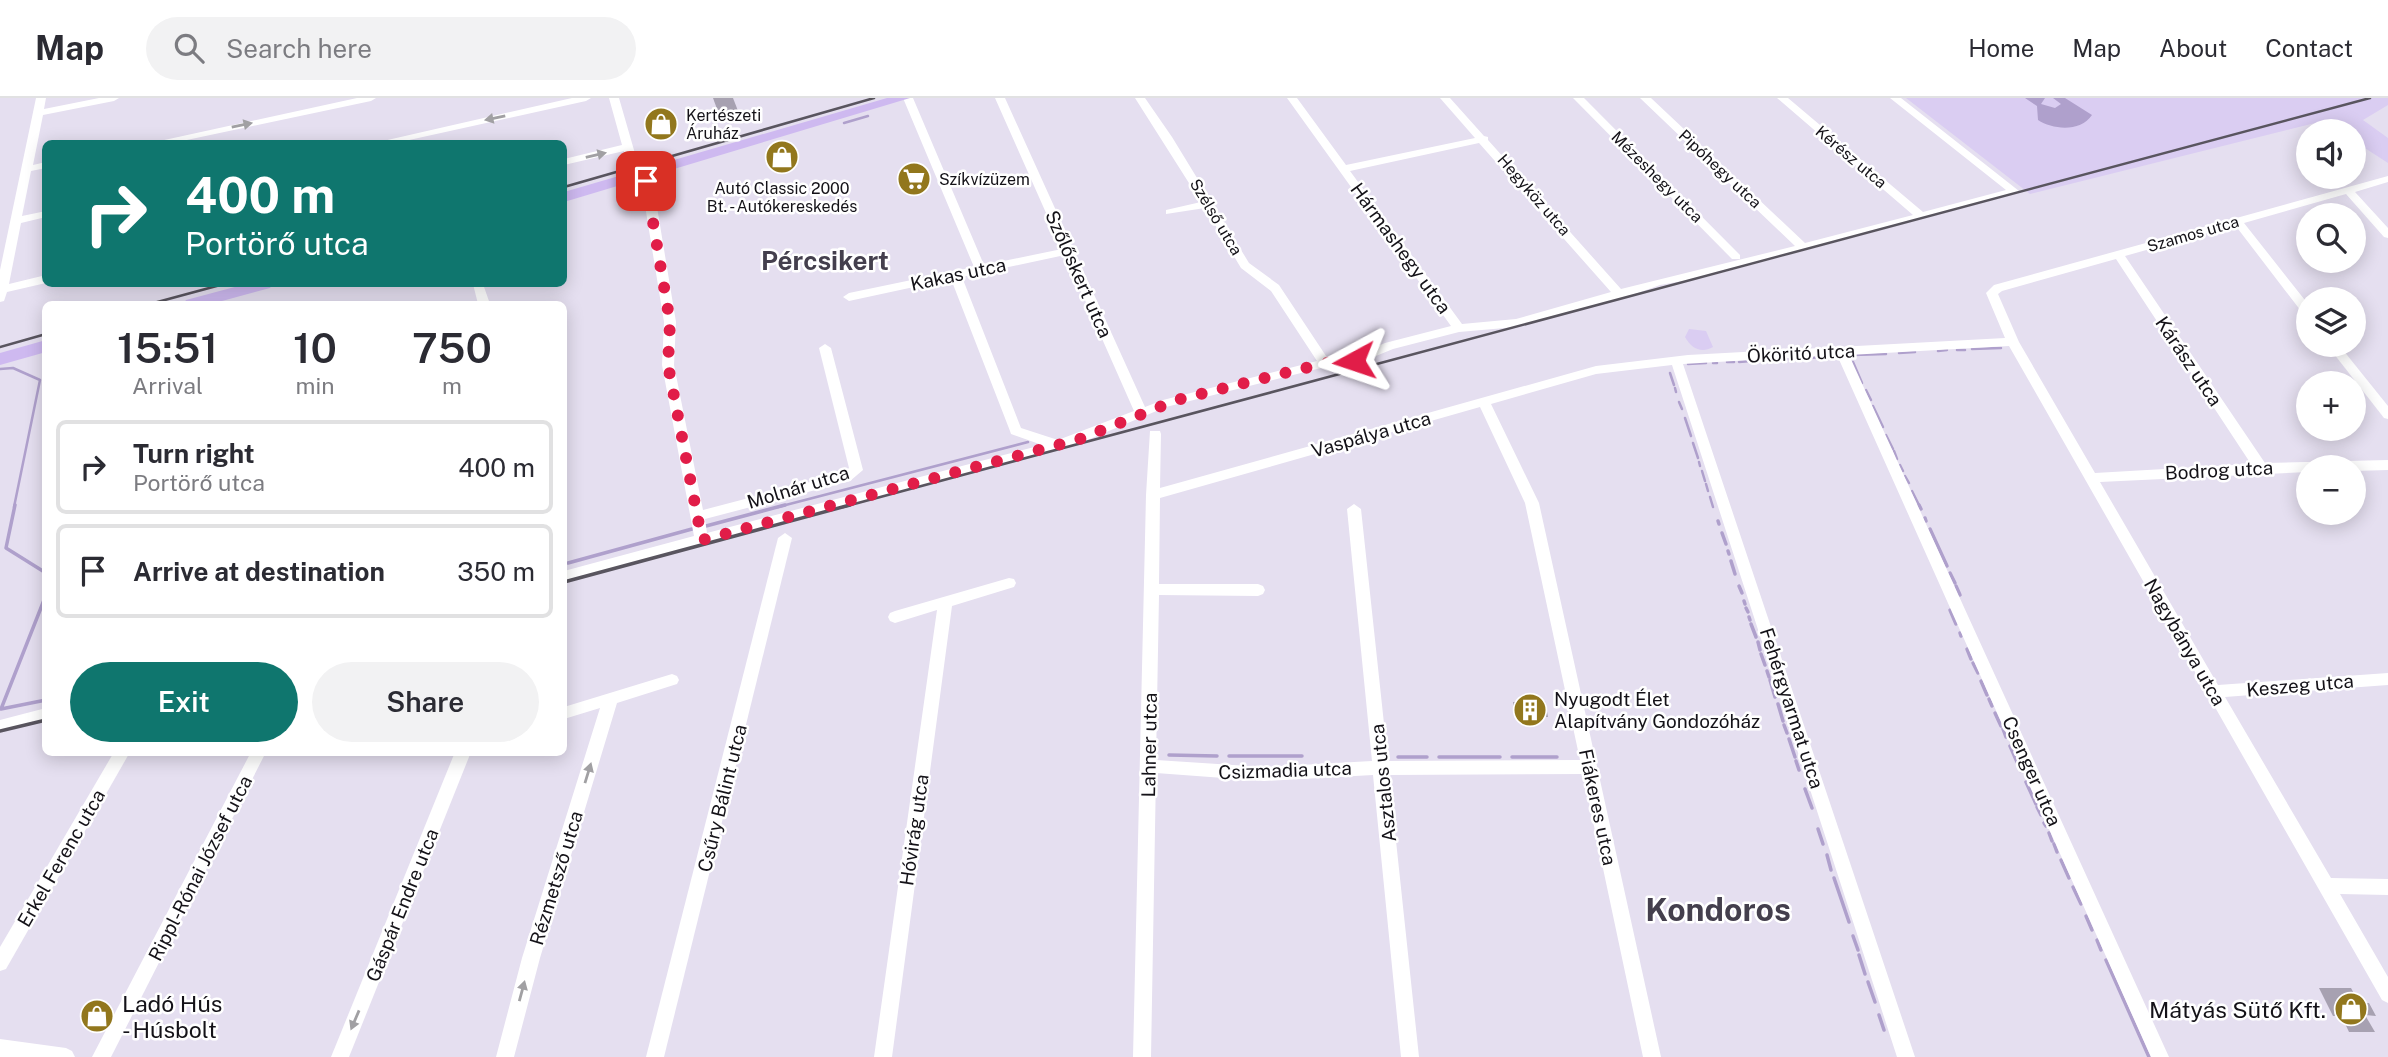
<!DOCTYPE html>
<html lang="en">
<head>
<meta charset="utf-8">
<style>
	body { margin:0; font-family:"Public Sans",sans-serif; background:#f2f2f3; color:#2b2b33; height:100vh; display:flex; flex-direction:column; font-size:26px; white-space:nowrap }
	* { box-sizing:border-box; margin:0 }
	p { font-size:23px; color:#7c7c81 }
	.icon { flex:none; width:38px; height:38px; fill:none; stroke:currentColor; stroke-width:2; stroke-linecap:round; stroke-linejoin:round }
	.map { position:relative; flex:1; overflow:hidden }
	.drawer { position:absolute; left:42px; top:203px; width:525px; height:455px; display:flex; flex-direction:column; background:#fff; border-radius:10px; box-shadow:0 4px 18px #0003 }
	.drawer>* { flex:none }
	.hud { position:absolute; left:42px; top:42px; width:525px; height:147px; border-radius:10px; box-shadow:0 4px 18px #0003; background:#0f766e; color:#fff; overflow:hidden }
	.buttons { position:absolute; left:2296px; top:21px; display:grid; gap:14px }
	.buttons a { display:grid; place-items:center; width:70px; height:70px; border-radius:50%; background:#fff; box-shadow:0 4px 18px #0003; font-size:35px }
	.pin { position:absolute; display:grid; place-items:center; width:60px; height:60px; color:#fff; margin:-30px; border-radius:14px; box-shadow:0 4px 10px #0006 }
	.me { position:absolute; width:77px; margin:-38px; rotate:265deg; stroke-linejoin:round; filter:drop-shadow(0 0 5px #0008) }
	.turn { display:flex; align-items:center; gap:24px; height:147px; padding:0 28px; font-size:32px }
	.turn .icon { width:91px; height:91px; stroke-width:2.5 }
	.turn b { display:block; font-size:49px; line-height:60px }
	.eta { display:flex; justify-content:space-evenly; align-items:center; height:119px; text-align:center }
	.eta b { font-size:42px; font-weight:600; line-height:49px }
	.cta { display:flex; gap:14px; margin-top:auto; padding:14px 28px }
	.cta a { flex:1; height:80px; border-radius:42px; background:#0f766e; color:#fff; font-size:28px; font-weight:600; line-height:80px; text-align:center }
	.cta a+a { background:#f2f2f3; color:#2b2b33 }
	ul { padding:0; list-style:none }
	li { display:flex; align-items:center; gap:21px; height:94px; margin:0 14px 10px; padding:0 14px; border:4px solid #e1e1e2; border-radius:10px }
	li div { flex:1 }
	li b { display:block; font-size:26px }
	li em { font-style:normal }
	header { display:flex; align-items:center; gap:42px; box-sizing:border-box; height:98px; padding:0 35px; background:#fff; border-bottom:2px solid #e1e1e2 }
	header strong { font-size:33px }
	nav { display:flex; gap:38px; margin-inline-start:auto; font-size:24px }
	.search { width:490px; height:63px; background:#f2f2f3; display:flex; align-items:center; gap:18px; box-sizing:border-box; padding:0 24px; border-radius:38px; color:#7c7c81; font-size:26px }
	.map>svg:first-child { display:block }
	.green { fill:#dacdf2 }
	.water { fill:#afa0cc }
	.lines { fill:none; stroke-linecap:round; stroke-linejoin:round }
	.stream-far1 { stroke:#afa0cc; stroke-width:2.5 }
	.stream { stroke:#afa0cc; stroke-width:3.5 }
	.building { fill:#a7a1b1 }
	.street { fill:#fff; fill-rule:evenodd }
	.primary { fill:#ceb9f0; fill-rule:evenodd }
	.rail-far1 { stroke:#59555f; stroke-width:2.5 }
	.rail { stroke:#59555f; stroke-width:3.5 }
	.oneway { fill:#a1a0a3 }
	.route { stroke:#e11d48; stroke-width:12; stroke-dasharray:0 21.6 }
	.labels { text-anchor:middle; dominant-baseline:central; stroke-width:5; stroke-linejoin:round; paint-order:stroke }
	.far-poi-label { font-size:16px; fill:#141218; stroke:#fff; text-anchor:start }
	.far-street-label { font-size:16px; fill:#141218; stroke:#fff }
	.street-label { font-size:19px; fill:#141218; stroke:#fff }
	.poi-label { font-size:19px; fill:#141218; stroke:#fff; text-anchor:start }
	.near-poi-label { font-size:23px; fill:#141218; stroke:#fff; text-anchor:start }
	.district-label { font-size:26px; font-weight:bold; fill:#443f4d; stroke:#fff }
	.near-district-label { font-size:32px; font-weight:bold; fill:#443f4d; stroke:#fff }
</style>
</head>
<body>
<header>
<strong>Map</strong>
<div class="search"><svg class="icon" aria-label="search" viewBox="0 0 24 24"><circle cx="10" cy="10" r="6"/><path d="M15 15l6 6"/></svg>Search here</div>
<nav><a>Home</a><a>Map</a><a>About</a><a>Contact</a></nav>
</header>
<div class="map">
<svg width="2388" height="959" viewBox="0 0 2388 959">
	<rect width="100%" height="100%" fill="#e5dff0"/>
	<g class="green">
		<path d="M1906 0H2388V7L2363 22 2388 40V65L2354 43V33H2339L2323 23 2030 96Z"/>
		<path d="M1689 231 1706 233 1713 249C1701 256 1691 250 1685 239Z"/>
	</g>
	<path class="water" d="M2025 0H2045L2041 6 2055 10 2061 6 2053 0H2065L2092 17C2081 34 2053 32 2038 22L2037 8Z"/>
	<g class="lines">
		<g class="stream-far1">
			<path d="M844 25 868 18"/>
			<path d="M1972 251 2001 250"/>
			<path d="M1957 252H1965"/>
			<path d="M1938 253 1947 252"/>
			<path d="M1899 255 1915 254"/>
			<path d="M1853 257 1886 256"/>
			<path d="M1805 260 1831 259"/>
			<path d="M1775 262 1794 261"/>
			<path d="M1758 263 1770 262"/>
			<path d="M1727 264H1734"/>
			<path d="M1739 264 1751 263"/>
			<path d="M1853 264 1862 285"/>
			<path d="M1713 265H1717"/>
			<path d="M1688 266 1706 265"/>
			<path d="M0 271 13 270 40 282 14 409"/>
			<path d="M1670 275 1674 287"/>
			<path d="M1675 290 1676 294"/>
			<path d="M1866 292 1871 302"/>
			<path d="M1679 304 1682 311"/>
			<path d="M1873 308 1883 329"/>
			<path d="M1685 320 1691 338"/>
			<path d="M1886 337 1893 351"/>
			<path d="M1693 345 1698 360"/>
			<path d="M1894 353 1897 361"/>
			<path d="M1699 364 1700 368"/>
			<path d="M1900 367 1903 373"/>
			<path d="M1702 373 1705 383"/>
			<path d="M1905 378 1909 385"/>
			<path d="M1706 386 1708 393"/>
			<path d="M1912 393 1920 409"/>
			<path d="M1710 399 1713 409"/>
			<path d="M778 409 1028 344"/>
		</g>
		<g class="stream">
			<path d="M15 407 6 450 46 475"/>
			<path d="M1919 407 1921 411"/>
			<path d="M1925 420 1926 423"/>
			<path d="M1718 423 1719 426"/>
			<path d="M706 428 785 407"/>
			<path d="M1930 431 1947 468"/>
			<path d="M1722 435 1726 446"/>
			<path d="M1728 453 1729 456"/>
			<path d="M1731 463 1735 476"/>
			<path d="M568 465 692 431"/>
			<path d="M1950 475 1955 485"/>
			<path d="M1739 488 1742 495"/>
			<path d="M1956 488 1960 497"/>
			<path d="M46 497 1 611 46 602"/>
			<path d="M1744 503 1745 506"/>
			<path d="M1746 510 1748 514"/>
			<path d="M1950 512 1956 526"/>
			<path d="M1749 519 1750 522"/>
			<path d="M1751 526 1756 539"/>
			<path d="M1960 535 1961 538"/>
			<path d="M1758 544 1760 552"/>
			<path d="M1967 551 1971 561"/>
			<path d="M1761 556 1765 567"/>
			<path d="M1973 565 1978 575"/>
			<path d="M1767 573 1769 579"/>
			<path d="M1770 582 1775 599"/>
			<path d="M1981 583 1987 597"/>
			<path d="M1989 601 1992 608"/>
			<path d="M1778 606 1783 623"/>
			<path d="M1995 615 2001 628"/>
			<path d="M1784 627 1787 635"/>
			<path d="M2003 631 2006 639"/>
			<path d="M1789 641 1795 659"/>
			<path d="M2010 648 2021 673"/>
			<path d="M1169 657 1217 658"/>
			<path d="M1229 658H1302"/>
			<path d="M1398 659H1427"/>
			<path d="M1439 659H1500"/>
			<path d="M1512 659H1557"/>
			<path d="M1796 663 1799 672"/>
			<path d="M2026 684 2036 706"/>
			<path d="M1805 691 1812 710"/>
			<path d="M2037 709 2041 717"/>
			<path d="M2044 725 2046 728"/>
			<path d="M1818 731 1823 746"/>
			<path d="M2049 735 2052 743"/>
			<path d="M2054 746 2057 754"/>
			<path d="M1827 757 1831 772"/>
			<path d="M2061 762 2069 780"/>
			<path d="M1834 780 1849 824"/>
			<path d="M2073 789 2081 806"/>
			<path d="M2086 818 2092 832"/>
			<path d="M1853 838 1858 852"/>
			<path d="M2097 842 2101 852"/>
			<path d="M1859 857 1865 876"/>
			<path d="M2106 862 2149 959"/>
			<path d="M1868 884 1875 904"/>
			<path d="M1879 917 1884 932"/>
		</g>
	</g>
	<g class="building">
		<path d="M713 0H733L740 18 721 22Z"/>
		<path d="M1545 603 1548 619 1516 620 1513 604Z"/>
		<path d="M2319 890H2351L2359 905H2369L2376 918 2365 917 2375 934H2349L2341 917 2333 918Z"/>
	</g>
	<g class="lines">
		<g class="street">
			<path d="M36 0H46L44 11 99 0H119L114 3 43 17 33 67 46 64V70L31 73 22 118 46 113V119L21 125 9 186 46 177V185L7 194 4 203 0 204V172Z"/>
			<path d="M357 0H376L371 3 168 46H146Z"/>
			<path d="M572 0H591L586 3 391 46H370Z"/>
			<path d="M609 0H619L638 66 651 83 657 109 676 224 674 267 703 412 841 376 849 370 819 250 825 246 831 250 863 372 850 383 705 421 707 435 1042 347 1011 336 1010 333 951 181 849 203 843 199 849 195 974 169 903 0H913L984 167 1062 151 995 0H1005L1145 309 1163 302 1317 263 1271 193 1241 170 1205 110 1166 116V112L1201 104 1135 0H1145L1172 39 1249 165 1279 187 1328 261 1352 259 1385 245 1451 228 1287 0H1297L1346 67 1475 40 1440 0H1450L1484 38 1488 39V42L1621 191 1795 148 1640 0H1651L1805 145 1913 117 1777 0H1788L1923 114 2006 92 1890 0H1901L2019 93 2018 95 1706 179 1660 187 1624 200 1516 229 1459 234 1393 251 1354 267 1325 269 1166 309 1073 348 564 483V473L694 438 662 267 664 224 641 83 628 66 624 53 564 67V61L622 47ZM1479 45 1611 194 1516 221 1462 226 1350 73ZM1065 157 1134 313 1058 342 1021 330 962 179Z"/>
			<path d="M1573 0H1584L1740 157V161H1732Z"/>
			<path d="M2388 78V84L2355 94 2388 130V140L2384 139 2346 96 2244 125 2308 206V218L2304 217 2235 127 2125 158 2265 365 2388 362V372L2354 373V369H2308V374L2100 384 2218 587 2388 575V587L2225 599 2331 780 2388 781V797L2340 796 2388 879V905L2382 902 2009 248 1849 257 2169 959H2151L1837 257 1683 266 1915 959H1897L1672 267 1596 276 1491 306 1539 405 1661 959H1643L1583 676 1389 677 1419 959H1401L1373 677 1264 683 1156 675 1151 959H1133L1146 397 1150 333H1160L1161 336 1160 390 1596 268 1688 257 2005 240 1986 195 1994 187ZM2116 161 2251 366 2095 375 2019 244 1998 196 2002 193ZM1480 309 1525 405 1580 662 1388 663 1361 411 1354 406 1347 411 1372 663 1264 669 1156 662 1159 497 1258 498 1263 496 1265 492 1263 488 1258 486H1159L1160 400Z"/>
			<path d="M473 186H483L490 206H478Z"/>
			<path d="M2327 247H2339L2388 308V321L2384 320Z"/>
			<path d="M785 435 792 440 664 959H646L778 440Z"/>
			<path d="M1009 480 1014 481 1016 485 1014 489 952 508 892 959H874L937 512 895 525 890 523 888 519 890 515 895 513Z"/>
			<path d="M672 576 677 578 679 582 677 586 617 605 540 860 514 959H496L522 860 600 610 564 621V609Z"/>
			<path d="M46 610V623L0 634V622Z"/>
			<path d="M114 654H130L6 871 0 873V849Z"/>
			<path d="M251 654H266L111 959H92Z"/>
			<path d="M455 654H471L349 959H331Z"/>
			<path d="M0 941 66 950 72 953 75 959H0Z"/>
		</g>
		<g class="primary">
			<path d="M887 0H910L564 104V94Z"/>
			<path d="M246 186H273L270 190 211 206H183L186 202Z"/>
			<path d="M46 242V254L0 267V255Z"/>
		</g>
		<g class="rail-far1">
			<path d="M564 89 874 0"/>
			<path d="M150 206 224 186"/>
			<path d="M0 249 46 236"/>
			<path d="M843 409 2370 0"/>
		</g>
		<g class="rail">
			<path d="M564 484 850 407"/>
			<path d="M0 633 46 622"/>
		</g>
	</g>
	<defs><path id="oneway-solid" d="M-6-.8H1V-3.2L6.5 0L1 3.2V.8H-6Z" transform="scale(1.75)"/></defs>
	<g class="oneway">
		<use href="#oneway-solid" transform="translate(495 20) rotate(168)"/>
		<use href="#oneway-solid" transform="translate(242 27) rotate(-12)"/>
		<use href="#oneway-solid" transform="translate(596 57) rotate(-13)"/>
		<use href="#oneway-solid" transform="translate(588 675) rotate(-73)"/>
		<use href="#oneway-solid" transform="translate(522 893) rotate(-75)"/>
		<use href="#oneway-solid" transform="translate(355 922) rotate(113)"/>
	</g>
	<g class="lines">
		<path class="route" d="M646 83 670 224 668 267 702 442 1080 341 1177 302 1325 265 1354 263"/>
	</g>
	<defs>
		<symbol id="shop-disc" viewBox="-11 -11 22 22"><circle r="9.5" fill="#92771d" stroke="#fff"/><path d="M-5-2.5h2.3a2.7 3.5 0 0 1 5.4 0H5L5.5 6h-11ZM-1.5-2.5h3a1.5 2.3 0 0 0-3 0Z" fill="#fff"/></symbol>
		<symbol id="supermarket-disc" viewBox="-11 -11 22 22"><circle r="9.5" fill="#92771d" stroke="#fff"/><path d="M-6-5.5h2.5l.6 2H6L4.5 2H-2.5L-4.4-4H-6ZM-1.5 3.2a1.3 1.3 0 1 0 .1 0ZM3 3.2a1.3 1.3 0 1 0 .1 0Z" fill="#fff"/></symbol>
		<symbol id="building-disc" viewBox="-11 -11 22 22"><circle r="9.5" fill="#92771d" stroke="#fff"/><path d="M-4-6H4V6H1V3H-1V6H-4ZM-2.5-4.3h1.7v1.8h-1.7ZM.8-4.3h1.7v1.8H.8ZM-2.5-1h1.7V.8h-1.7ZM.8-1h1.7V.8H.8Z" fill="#fff"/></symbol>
	</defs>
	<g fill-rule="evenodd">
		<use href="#shop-disc" x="642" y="7" width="38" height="38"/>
		<use href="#shop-disc" x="763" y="40" width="38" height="38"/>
		<use href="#supermarket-disc" x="895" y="62" width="38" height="38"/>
		<use href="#building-disc" x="1511" y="593" width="38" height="38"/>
		<use href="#shop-disc" x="2332" y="892" width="38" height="38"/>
		<use href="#shop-disc" x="78" y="899" width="38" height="38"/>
	</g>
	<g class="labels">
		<g class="far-poi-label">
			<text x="686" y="17">Kertészeti<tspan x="686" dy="18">Áruház</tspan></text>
			<text x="939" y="81">Szíkvízüzem</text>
			<text x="782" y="90" text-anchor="middle">Autó Classic 2000<tspan x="782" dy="18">Bt. - Autókereskedés</tspan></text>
		</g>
		<g class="far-street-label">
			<text transform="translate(1851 59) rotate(40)">Kérész utca</text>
			<text transform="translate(1720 71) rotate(43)">Pipóhegy utca</text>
			<text transform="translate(1657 79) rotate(45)">Mézeshegy utca</text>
			<text transform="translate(1534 97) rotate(49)">Hegyköz utca</text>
			<text transform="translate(1216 119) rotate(59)">Szélső utca</text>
			<text transform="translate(2193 136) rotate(-16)">Szamos utca</text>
		</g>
		<g class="street-label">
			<text transform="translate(1401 150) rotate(54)">Hármashegy utca</text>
			<text transform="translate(958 176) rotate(-12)">Kakas utca</text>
			<text transform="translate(1079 176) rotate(66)">Szőlőskert utca</text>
			<text transform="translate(1801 255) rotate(-3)">Ököritó utca</text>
			<text transform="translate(2189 263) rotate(56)">Kárász utca</text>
			<text transform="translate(1371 336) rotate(-16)">Vaspálya utca</text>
			<text transform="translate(2219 372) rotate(-3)">Bodrog utca</text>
			<text transform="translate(798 389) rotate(-17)">Molnár utca</text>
			<text transform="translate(2185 544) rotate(60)">Nagybánya utca</text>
			<text transform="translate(2300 587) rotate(-5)">Keszeg utca</text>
			<text transform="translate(1792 610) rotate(72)">Fehérgyarmat utca</text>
			<text transform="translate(1149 647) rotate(-89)">Lahner utca</text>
			<text transform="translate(1285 672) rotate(-2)">Csizmadia utca</text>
			<text transform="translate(2032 673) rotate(66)">Csenger utca</text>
			<text transform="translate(1383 685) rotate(-96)">Asztalos utca</text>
			<text transform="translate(722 700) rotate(-76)">Csűry Bálint utca</text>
			<text transform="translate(1598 709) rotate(78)">Fiákeres utca</text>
			<text transform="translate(914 732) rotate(-82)">Hóvirág utca</text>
			<text transform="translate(61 760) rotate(-60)">Erkel Ferenc utca</text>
			<text transform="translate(200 770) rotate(-63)">Rippl-Rónai József utca</text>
			<text transform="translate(556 780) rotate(-73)">Rézmetsző utca</text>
			<text transform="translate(402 807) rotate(-68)">Gáspár Endre utca</text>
		</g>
		<g class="poi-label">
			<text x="1554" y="601">Nyugodt Élet<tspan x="1554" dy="22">Alapítvány Gondozóház</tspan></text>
		</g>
		<g class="near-poi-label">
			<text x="122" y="905">Ladó Hús<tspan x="122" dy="26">- Húsbolt</tspan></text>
			<text x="2326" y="911" text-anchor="end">Mátyás Sütő Kft.</text>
		</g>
		<g class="district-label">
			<text x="825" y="162">Pércsikert</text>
		</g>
		<g class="near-district-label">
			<text x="1718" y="811">Kondoros</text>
		</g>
	</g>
</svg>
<div class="buttons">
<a><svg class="icon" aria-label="sound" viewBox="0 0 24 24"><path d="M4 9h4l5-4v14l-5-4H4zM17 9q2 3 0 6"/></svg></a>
<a><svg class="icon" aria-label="search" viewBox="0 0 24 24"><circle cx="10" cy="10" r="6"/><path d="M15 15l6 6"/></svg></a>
<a><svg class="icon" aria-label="layers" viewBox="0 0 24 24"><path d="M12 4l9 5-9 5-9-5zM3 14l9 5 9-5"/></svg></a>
<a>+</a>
<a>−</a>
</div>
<div class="pin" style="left:646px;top:83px;background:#d93025"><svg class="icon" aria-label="arrive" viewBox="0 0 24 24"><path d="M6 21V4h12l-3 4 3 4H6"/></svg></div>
<svg class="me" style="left:1354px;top:263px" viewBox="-20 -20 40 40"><path d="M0-17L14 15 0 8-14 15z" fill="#e11d48" stroke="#fff" stroke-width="4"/></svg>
<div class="hud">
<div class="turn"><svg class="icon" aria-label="right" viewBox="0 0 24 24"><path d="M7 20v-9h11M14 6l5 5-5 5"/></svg><div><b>400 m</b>Portörő utca</div></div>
</div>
<section class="drawer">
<div class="eta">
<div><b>15:51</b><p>Arrival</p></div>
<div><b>10</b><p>min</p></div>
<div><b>750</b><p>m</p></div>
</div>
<ul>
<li><svg class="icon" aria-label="right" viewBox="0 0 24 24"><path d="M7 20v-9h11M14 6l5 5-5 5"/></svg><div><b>Turn right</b><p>Portörő utca</p></div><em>400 m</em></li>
<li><svg class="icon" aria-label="arrive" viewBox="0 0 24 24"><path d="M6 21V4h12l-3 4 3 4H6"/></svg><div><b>Arrive at destination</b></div><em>350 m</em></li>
</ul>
<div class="cta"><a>Exit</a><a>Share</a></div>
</section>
</div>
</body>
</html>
